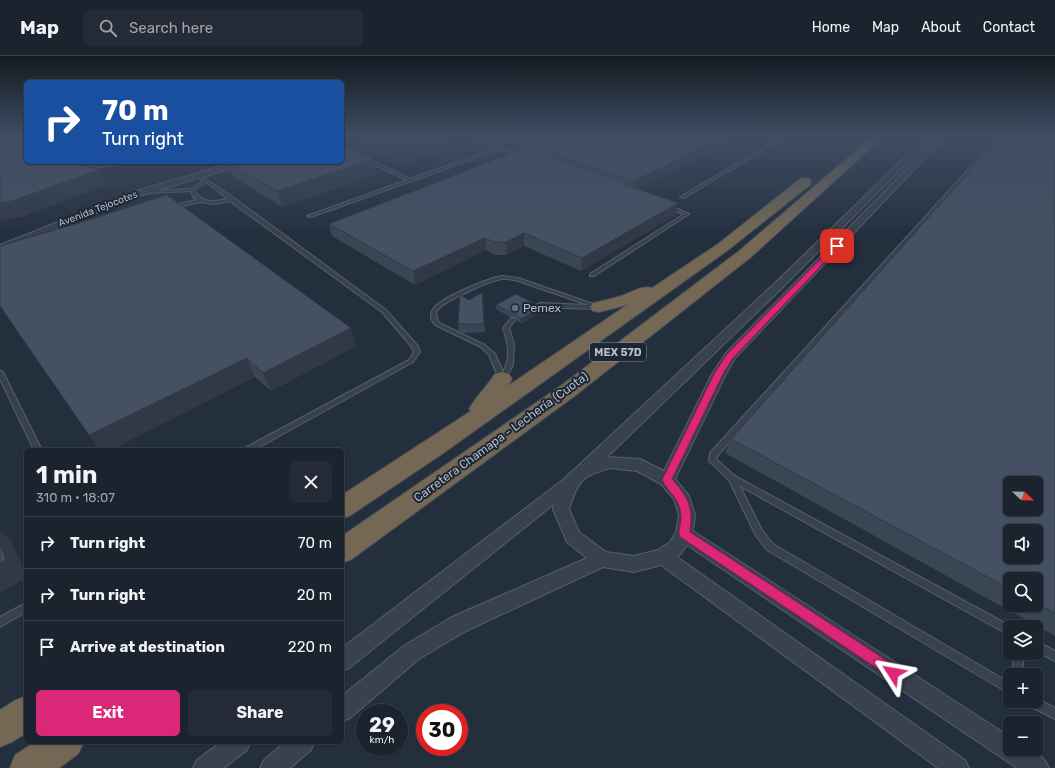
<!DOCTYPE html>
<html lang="en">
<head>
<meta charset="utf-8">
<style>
	body { margin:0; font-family:Rubik,sans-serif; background:#242b36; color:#f1f3f6; height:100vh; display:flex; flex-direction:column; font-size:15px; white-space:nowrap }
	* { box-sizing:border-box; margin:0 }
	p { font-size:13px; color:#a0a4aa }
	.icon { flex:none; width:22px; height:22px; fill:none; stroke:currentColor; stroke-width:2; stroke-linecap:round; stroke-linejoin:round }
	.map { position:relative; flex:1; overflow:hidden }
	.drawer { position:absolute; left:24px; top:392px; width:320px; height:296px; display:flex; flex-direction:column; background:#1b232e; border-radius:6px; box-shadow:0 1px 3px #0004,0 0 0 1px #39404a }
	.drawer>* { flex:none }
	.banner { position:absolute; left:24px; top:24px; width:320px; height:84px; border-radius:6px; box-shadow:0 1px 3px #0004,0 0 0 1px #39404a; background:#1a4fa0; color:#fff; overflow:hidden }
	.needle { width:26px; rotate:112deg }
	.buttons { position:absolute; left:1003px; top:420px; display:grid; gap:8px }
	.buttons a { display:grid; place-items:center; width:40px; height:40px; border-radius:6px; background:#1b232e; box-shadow:0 1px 3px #0004,0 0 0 1px #39404a; font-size:20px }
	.speed { position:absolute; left:356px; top:648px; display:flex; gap:8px; font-size:20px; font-weight:700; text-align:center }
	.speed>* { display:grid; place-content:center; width:52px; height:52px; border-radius:50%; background:#1b232e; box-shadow:0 1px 3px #0004,0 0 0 1px #39404a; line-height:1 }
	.speed small { font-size:10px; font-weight:400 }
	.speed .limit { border:6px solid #d22; background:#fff; color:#111 }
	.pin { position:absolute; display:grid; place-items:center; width:34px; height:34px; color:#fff; margin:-17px; border-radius:8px; box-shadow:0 2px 6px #0006 }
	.me { position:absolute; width:44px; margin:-22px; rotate:304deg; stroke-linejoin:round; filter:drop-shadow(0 0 3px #0008) }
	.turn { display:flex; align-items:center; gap:14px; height:84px; padding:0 12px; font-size:18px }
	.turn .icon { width:52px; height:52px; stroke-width:2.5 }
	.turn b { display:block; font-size:28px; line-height:34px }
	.round { display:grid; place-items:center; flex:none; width:42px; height:42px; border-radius:6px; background:#242b36 }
	.overview { display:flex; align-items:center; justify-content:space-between; height:68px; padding:0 12px }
	h1 { font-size:24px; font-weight:700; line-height:30px }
	.primary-button { display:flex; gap:8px; margin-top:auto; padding:8px 12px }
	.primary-button a { flex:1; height:46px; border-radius:6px; background:#db2777; color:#fff; font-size:16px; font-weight:700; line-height:46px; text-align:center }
	.primary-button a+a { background:#242b36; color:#f1f3f6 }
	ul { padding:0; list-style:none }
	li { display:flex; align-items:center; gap:12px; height:52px; padding:0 12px; border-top:1px solid #39404a }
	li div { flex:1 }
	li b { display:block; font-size:15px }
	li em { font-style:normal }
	header { display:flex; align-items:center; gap:24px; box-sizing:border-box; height:56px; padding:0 20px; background:#1b232e; border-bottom:1px solid #39404a }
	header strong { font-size:19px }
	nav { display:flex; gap:22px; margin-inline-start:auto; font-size:14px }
	.search { width:280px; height:36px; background:#242b36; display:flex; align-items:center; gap:10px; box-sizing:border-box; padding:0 14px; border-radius:6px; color:#a0a4aa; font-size:15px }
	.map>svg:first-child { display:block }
	.green { fill:#263c3f }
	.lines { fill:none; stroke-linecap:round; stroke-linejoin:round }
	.service-casing { stroke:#565f6c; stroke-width:2 }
	.minor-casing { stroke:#565f6c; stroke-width:2 }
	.motorway-casing { stroke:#434c59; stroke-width:2 }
	.service { fill:#38414e; fill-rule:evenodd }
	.minor { fill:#38414e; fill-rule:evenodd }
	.motorway { fill:#746855; fill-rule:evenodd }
	.wall { fill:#3b4654; fill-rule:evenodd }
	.shaded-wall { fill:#303945 }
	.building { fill:#455162; stroke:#303945; fill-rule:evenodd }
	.route { fill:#db2777; stroke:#8e194d }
	.service-dot { fill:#5c6f8a; stroke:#1d2633; stroke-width:1.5 }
	.labels { text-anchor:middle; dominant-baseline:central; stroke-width:4; stroke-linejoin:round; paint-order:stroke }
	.far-street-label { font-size:10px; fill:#b4bcc9; stroke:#1d2633 }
	.shield { fill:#1d2633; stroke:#878f9c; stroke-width:1 }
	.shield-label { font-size:11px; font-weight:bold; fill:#b4bcc9 }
	.poi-label { font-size:12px; fill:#b4bcc9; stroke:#1d2633; text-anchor:start }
	.street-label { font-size:12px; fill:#b4bcc9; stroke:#1d2633 }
</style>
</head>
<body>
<header>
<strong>Map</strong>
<div class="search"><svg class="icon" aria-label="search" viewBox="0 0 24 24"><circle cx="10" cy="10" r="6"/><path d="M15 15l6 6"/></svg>Search here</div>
<nav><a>Home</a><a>Map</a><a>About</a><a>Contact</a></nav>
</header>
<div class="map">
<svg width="1055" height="712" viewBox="0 0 1055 712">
	<rect width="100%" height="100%" fill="#242f3e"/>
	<path class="green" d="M369 80H437L461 88 405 108 349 85Z"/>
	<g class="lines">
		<defs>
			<g id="service">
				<path d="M465 80H470L524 99 521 100 501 93 311 161 307 160 407 124 366 105V103H368L410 123 497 92Z"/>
				<path d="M783 80H787L684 142 680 141Z"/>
				<path d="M999 80H1003L717 400V404L735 420 1012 571H1010V580L1007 578 740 430 762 474 773 488 1010 627V638L767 494 756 480 729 424 709 405 710 397Z"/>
				<path d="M61 106C70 106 77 110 86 110 100 109 114 106 128 106 123 108 117 108 112 109 96 112 75 116 61 106Z"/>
				<path d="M198 118 234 142 386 254 417 289 420 296 413 306 254 394H244L245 392 409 304 414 296 411 290 382 256 230 145 214 148 201 146 171 152 169 151V150L197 144 193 141 191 135 145 137 143 136 145 135 191 133 203 125 197 120 196 119ZM206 126 228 143C214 145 202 149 194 134Z"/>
				<path d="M667 150H671L689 158 594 220H590V218L684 158 667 152Z"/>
				<path d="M502 220 518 222 602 251 599 253 595 252 593 253 541 251 536 253H532V251L540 247 588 249 515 224C511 224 507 222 502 223 492 224 441 246 437 255 435 259 437 263 439 267L485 289 495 298 503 316C511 302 508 287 503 272L511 262H515L516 263 509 272 514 288 513 309 504 325H502L499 323 489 299 481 291 435 269C432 265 429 260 432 255 436 243 489 222 502 220Z"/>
				<path d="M0 314 3 316 42 394H34L0 323Z"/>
				<path d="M26 547V556L0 571V561Z"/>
				<path d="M1036 585 1055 595V605L1036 595Z"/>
				<path d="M1014 597H1024L1022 619H1012Z"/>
				<path d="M1036 642 1055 652V663L1027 649 1026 645H1036Z"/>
			</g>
			<g id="minor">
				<path d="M342 80H354L342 83Z"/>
				<path d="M927 80H934L781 233 607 401 640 403 664 415 712 318 726 297 939 80H946L735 302 726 318 675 423 689 440 695 459 693 475 1010 681V693C1027 693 1041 694 1049 712H1017L687 489 682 496 677 501 965 704 969 712H938L661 509 634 516 603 511 466 575 419 603 350 662 342 665V640L405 589 452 561 587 502 567 486 553 453 554 448 349 612 342 615V592L564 423 773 229ZM610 412 637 415 661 428 674 443 679 459 676 476 670 486 658 494 634 500 606 496 579 476 569 453C579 424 580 421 610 412Z"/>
				<path d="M235 106H247L246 108 142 139 0 195V189L136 135Z"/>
				<path d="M221 686H250L247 694 224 712H193L197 704Z"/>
				<path d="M285 686H314L311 694 290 712H260L264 704Z"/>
			</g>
			<g id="motorway">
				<path d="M873 80H884L751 201 576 339 352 503 342 507V480L562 329 739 195Z"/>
				<path d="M805 122 810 123 811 126 810 129 728 194 442 398 351 459 342 463V439L471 355 469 353C476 341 487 330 495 318L502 316 509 318 512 323 508 330 627 249 599 256 593 255 590 251 593 247C602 245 612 243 621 240 631 237 641 229 652 232L718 188 800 123Z"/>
				<path d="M26 640V677L12 686 0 691V654L14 645Z"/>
				<path d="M35 686H84L78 698 59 712H10L15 699Z"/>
			</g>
		</defs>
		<use href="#service" class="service-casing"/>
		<use href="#minor" class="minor-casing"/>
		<use href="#motorway" class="motorway-casing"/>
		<use href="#service" class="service"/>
		<use href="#minor" class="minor"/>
		<use href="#motorway" class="motorway"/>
	</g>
	<g class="wall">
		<path d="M494 80H743L638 133 678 147 676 159 581 215 524 190 506 199H495L486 194 415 229 332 180 329 168 524 93 494 83Z"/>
		<path d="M1055 80V580L725 397 731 383ZM1010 523H1036V549H1010Z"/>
		<path d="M374 103 377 118 282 151 232 120 227 106H342Z"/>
		<path d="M482 237 485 276 463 277 459 275 458 267 469 244Z"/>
		<path d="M496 249H531L541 256 521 268 517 265 516 261H510L496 253Z"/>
		<path d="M0 250 356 290 271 335 255 321 110 394H101L89 379Z"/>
	</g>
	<g class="shaded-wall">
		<path d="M725 80H743L632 136 634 125Z"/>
		<path d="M374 103 377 118 282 151 277 135Z"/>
		<path d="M99 114 107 129 22 161 0 165V147Z"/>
		<path d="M678 147 676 159 581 215 582 202Z"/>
		<path d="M524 177V190L506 199V186Z"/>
		<path d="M485 182 486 194 415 229 413 215Z"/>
		<path d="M541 251V256L521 268V263Z"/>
		<path d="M351 272 356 290 271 335 263 317Z"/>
		<path d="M247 302 255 321 110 394H101L89 379Z"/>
		<path d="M0 475 11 484 26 519V522L0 537Z"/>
	</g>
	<g class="building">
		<path d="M0 80H26V106H70L99 114 12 145 0 147Z"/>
		<path d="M516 80H725L634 125 532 90 538 87Z"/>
		<path d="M1001 80H1055V557L1036 547V523H1010V533L731 383ZM1010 427H1036V453H1010ZM1010 475H1036V501H1010Z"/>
		<path d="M342 89 374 103 277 135 227 106H342Z"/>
		<path d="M525 92 628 128 625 129 678 147 582 202 524 177 506 186H494L485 182 413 215 329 168Z"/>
		<path d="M167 139 351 272 263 317 247 302 89 379 0 250V190L85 165Z"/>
		<path d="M482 237 484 268H462L458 267 460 239 469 244Z"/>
		<path d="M516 238 531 246V249L541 251 521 263 516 260 517 258 516 256H510L496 249Z"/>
		<path d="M0 489 6 503 0 507Z"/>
	</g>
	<linearGradient id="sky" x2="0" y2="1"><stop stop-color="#141a22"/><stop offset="0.45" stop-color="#3f4d63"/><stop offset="1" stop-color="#3f4d63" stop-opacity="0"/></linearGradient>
	<rect width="1055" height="179" fill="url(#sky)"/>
	<path class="route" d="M834 189 840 190 733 302 723 318 672 423C689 442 693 451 690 476L898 612 900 617 898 621 893 623 680 481C677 474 682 467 681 460 681 444 668 436 662 424L714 318 727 298Z"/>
	<circle class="service-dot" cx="515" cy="252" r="4"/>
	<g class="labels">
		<g class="far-street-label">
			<text transform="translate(98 153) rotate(-21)">Avenida Tejocotes</text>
		</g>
		<rect class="shield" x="590" y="287" width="56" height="18" rx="3"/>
		<g class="shield-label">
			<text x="618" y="296">MEX 57D</text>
		</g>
		<g class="poi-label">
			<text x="523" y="252">Pemex</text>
		</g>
		<g class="street-label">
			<text transform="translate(501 381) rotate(-36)">Carretera Chamapa - Lechería (Cuota)</text>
		</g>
	</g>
</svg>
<div class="buttons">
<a><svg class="needle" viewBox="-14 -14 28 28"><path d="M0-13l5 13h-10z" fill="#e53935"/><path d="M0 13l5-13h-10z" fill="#a0a4aa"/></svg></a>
<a><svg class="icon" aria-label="sound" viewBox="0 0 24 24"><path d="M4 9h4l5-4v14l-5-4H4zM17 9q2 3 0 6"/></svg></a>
<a><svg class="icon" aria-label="search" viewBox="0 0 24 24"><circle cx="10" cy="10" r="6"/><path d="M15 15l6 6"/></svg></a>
<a><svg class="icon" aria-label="layers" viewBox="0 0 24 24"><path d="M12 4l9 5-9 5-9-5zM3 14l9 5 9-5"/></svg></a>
<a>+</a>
<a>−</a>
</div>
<div class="speed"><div>29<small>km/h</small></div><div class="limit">30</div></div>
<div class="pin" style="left:837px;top:190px;background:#d93025"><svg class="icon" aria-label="arrive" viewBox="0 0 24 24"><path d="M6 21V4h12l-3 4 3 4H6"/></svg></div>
<svg class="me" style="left:893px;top:617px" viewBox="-20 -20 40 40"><path d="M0-17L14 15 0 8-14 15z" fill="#db2777" stroke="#fff" stroke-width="4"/></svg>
<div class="banner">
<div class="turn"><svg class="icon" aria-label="right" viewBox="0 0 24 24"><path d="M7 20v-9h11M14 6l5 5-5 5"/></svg><div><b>70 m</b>Turn right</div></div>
</div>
<section class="drawer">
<div class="overview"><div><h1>1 min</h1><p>310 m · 18:07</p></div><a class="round"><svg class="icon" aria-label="close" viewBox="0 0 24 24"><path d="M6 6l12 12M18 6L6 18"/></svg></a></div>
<ul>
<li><svg class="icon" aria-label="right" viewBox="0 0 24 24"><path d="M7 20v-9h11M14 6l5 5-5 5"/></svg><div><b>Turn right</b></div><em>70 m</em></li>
<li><svg class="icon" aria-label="right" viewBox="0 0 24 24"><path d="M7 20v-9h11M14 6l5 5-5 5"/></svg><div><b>Turn right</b></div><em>20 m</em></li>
<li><svg class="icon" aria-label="arrive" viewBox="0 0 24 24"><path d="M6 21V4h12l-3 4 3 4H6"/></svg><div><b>Arrive at destination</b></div><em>220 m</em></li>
</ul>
<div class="primary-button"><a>Exit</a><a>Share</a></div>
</section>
</div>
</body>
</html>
